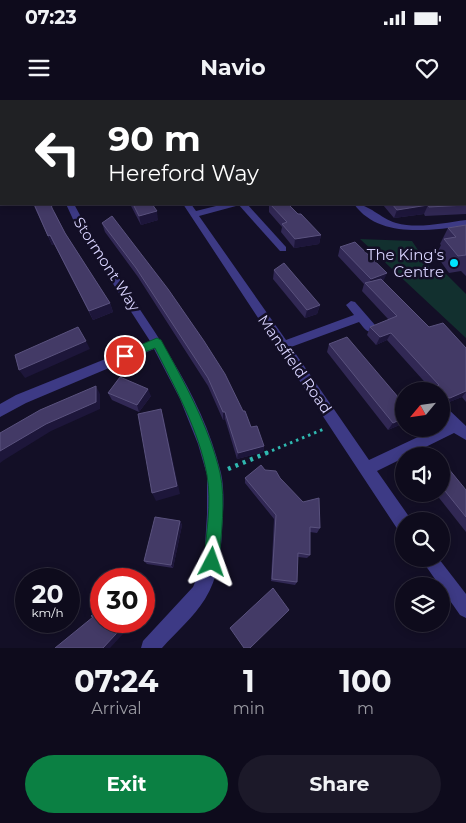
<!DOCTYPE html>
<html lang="en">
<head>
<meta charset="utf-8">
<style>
	body { margin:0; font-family:Montserrat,sans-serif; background:#1c1929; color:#f1f3f6; height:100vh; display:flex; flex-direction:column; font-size:19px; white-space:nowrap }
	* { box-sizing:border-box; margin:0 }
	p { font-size:16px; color:#9b9ba3 }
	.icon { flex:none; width:28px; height:28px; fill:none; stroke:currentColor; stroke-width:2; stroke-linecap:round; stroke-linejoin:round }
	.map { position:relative; height:548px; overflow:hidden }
	.side { display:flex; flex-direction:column; background:#0e0b1c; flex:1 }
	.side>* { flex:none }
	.guide { position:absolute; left:0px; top:0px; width:466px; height:105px; box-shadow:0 2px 8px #0003,0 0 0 1px #2e2b3b; background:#202124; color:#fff; overflow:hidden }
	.needle { width:32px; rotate:241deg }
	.controls { position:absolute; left:395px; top:282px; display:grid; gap:10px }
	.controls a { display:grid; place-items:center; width:55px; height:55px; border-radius:50%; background:#0e0b1c; box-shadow:0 2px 8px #0003,0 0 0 1px #2e2b3b; font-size:25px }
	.speed { position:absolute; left:15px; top:468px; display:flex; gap:10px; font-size:25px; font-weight:700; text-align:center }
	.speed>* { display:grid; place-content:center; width:65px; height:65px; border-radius:50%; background:#0e0b1c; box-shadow:0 2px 8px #0003,0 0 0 1px #2e2b3b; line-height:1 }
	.speed small { font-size:12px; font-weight:400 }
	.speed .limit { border:8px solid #d22; background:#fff; color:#111 }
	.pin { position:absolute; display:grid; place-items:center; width:42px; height:42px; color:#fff; margin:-21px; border:2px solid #fff; border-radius:50%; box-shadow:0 1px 5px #0007 }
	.me { position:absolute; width:55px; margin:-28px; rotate:4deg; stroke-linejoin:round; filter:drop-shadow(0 0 4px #0008) }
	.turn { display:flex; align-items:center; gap:18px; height:105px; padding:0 25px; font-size:22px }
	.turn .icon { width:65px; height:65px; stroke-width:2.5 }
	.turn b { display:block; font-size:35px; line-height:42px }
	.eta { display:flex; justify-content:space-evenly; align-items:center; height:85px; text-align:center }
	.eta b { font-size:30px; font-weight:700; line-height:35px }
	.action { display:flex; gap:10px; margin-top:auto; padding:10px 25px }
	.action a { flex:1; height:58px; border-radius:30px; background:#0b8043; color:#fff; font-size:20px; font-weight:700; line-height:58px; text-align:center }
	.action a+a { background:#1c1929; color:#f1f3f6 }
	.status { display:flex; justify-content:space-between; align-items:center; height:35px; padding:0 25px; background:#0e0b1c; direction:ltr }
	.status svg { height:14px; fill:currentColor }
	header { display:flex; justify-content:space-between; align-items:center; height:65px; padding:0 25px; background:#0e0b1c; font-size:22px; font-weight:700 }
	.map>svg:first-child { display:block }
	.green { fill:#12302f }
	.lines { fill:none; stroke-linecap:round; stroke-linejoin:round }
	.path-far1 { stroke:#2fb8b0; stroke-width:3; stroke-dasharray:2.5 4; stroke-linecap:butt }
	.path { stroke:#2fb8b0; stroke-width:4.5; stroke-dasharray:3 5; stroke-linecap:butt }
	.minor { fill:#3d3a85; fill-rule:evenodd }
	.wall { fill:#312854 }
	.shaded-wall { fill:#1d163a }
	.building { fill:#433a66; stroke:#5a527e }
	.route { fill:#0b8043; stroke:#07532c }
	.poi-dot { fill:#00e5ff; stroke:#130f26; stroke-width:2 }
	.labels { text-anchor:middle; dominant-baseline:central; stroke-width:5; stroke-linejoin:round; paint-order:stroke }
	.poi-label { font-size:15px; fill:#d9d4ff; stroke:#130f26; text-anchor:end }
	.street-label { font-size:15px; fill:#d9d4ff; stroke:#130f26 }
</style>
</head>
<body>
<div class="status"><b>07:23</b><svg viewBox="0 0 49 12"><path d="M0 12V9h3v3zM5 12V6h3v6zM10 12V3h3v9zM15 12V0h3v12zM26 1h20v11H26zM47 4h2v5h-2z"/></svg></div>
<header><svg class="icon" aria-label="menu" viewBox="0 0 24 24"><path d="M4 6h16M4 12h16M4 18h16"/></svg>Navio<svg class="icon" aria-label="heart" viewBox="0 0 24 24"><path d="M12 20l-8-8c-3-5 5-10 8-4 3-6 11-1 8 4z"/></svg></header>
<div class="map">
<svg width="466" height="548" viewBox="0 0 466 548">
	<rect width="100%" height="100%" fill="#130f26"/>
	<path class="green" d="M360 139 412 141 434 174 444 172 466 194V238Z"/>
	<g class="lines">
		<path class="path-far1" d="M266 353 324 329"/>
		<path class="path" d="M228 369 269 352"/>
		<g class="minor">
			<path d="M47 0H54V1H48Z"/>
			<rect x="113" y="0" width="6" height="1"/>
			<rect x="0" y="21" width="1" height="4"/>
			<rect x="465" y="35" width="1" height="4"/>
			<rect x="465" y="59" width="1" height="4"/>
			<path d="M0 86 1 87V92H0Z"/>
			<path d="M66 104H74C121 194 197 271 221 373 225 391 223 412 222 430 221 454 218 478 205 499 194 517 176 532 162 548H141L143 541 193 487 204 462 207 414V375L198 344 180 299 154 249 26 303 0 317V304L16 295 150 241 77 128Z"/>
			<path d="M183 104H191L196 111 224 104H237L236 106 199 116 286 240 354 215 346 205 351 201 355 202 375 225 377 228 375 231C367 234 364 228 359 222L291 247 369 360 435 329H441V326L445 324 441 321V305L446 307 466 326V340L454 333 377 371 410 418 411 421H404V432L398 430Z"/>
			<path d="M238 104H247L286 147V151H280Z"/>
			<path d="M354 104C369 104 380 118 396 123 418 129 443 123 466 120V126C429 130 379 139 354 104Z"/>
			<path d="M421 459H439L466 494V518L460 515Z"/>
		</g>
	</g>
	<g class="wall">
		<path d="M466 65V114L425 116 424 114 394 118 383 105H380L379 104H465Z"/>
		<path d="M130 104H152L158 120 141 125Z"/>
		<path d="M269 104H288L298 114 321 135 319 144 294 148 281 132 282 127 269 112Z"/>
		<path d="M34 106 55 113 65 133 110 203 113 212 93 220 54 144 52 145Z"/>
		<path d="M112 116 264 346 263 352 237 359 225 319 223 320 208 286 138 177 105 132 102 123Z"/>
		<path d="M466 125V176L461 171 449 173 436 155 441 145 440 144 448 128Z"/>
		<path d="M340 147 383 181 429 227 466 248V302L462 297 444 304H441V291L431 289 387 240 376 245 367 235 370 227 389 220 362 191 364 184 338 156Z"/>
		<path d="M274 170 320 205 317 214 305 218 273 179Z"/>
		<path d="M329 244 404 304V323L388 330 327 252Z"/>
		<path d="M108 293 151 296 139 312 112 300Z"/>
		<path d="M265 370 280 378 320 428 317 433 310 432V455L307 458 298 457 297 482 295 485 271 481 274 419 245 383V378Z"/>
		<path d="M441 371 466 390V432L436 394H441Z"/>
		<path d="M180 421 182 425 173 468 147 464 144 461Z"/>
	</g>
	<g class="shaded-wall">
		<path d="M0 0H15L16 1H1V8L0 9Z"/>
		<path d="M15 0H39L32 1H16Z"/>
		<path d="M0 54 1 57V78H0Z"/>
		<path d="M428 105 424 114 394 118 397 110Z"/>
		<path d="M157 111 158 120 141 125 139 116Z"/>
		<path d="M50 135 54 144 52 145 48 136Z"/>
		<path d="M321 135 319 144 294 148 295 139Z"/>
		<path d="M387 173 383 182 368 186 371 179Z"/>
		<path d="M110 203 113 212 93 220 89 211Z"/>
		<path d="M320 205 317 214 305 218 307 210Z"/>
		<path d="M391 233 387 240 376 245 380 237Z"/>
		<path d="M86 241 90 249 25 278 19 270Z"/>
		<path d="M96 286 100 294V309L51 331 4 360 0 363V351Z"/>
		<path d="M148 289 151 296 139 312 137 305Z"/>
		<path d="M466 291V292L462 297 444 304 450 298Z"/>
		<path d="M161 309 164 319 180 394 156 401 152 393Z"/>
		<path d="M223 312H225V319L223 320Z"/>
		<path d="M404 318V323L388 330 393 323Z"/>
		<path d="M264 346 263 352 237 359 238 353Z"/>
		<path d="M180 421 182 425 173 468 171 465Z"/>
		<path d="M144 493 151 503 144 511Z"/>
		<path d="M128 521H135L110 548H103Z"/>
	</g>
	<g class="building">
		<rect x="72" y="0" width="18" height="1"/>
		<path d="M233 0H466V17L465 18V1H218Z"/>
		<path d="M465 65H466V105L429 107 428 105 397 110 392 104H465Z"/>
		<path d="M34 104H51L52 108 65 133 110 203 89 211 50 135 48 136Z"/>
		<path d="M133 104H152L157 111 139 116Z"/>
		<path d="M270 104H288L298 114H301L321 135 295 139 282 124 287 122Z"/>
		<path d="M112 116 168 189 204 241 225 274 243 311H245L251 327 257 326 264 346 238 353 225 312H223L208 278 136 168 102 123Z"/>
		<path d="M466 125V155L458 156 444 139 456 137 448 128Z"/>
		<path d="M355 142 387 173 371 179 340 147Z"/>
		<path d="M284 163 320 205 307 210 274 170Z"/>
		<path d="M381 179 429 227 443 223 466 248V291L450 298 446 297 445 300 441 301V291H425L439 285 391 233 380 237 370 227 397 216 365 183Z"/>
		<path d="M78 227 86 241 19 270 15 255Z"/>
		<path d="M347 237 404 304V318L393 323 329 244Z"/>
		<path d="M120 277 148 289 137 305 108 293Z"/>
		<path d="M96 286V302L46 324 0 351V333L40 310Z"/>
		<path d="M161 309 177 386 152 393 138 314Z"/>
		<path d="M261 365 265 370 276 371 280 378 303 402 319 398 320 428 310 427V455L298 453 297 482 272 479 276 415 245 378Z"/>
		<path d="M448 368 466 390V417L441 386V371Z"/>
		<path d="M155 417 180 421 171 465 144 461Z"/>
		<path d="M273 488 289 510 250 548H244L230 528Z"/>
		<path d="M144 496 147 500 144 504Z"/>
		<path d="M101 506V521H128L103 548H55L93 517 91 516Z"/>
	</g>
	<path class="route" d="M157 238 161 240C184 282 209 326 220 373 226 400 221 435 219 462L217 467 212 470 207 467 204 462C206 434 212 403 207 375 199 330 175 288 155 248L125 260 119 256 121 253Z"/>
	<circle class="poi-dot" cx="454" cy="163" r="5"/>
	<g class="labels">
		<g class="poi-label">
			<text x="444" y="154">The King's<tspan x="444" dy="17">Centre</tspan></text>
		</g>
		<g class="street-label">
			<text transform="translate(107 164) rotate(57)">Stormont Way</text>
			<text transform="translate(295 264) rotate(55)">Mansfield Road</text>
		</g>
	</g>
</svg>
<div class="controls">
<a><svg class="needle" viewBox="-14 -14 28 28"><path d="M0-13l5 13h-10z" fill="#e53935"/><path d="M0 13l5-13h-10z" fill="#9b9ba3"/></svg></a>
<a><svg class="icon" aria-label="sound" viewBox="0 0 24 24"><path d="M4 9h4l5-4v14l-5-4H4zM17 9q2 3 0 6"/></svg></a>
<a><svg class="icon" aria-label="search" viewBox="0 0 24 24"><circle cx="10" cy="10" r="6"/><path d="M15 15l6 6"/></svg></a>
<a><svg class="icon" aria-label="layers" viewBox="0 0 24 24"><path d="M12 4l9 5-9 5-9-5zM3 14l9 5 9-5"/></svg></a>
</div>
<div class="speed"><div>20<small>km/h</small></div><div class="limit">30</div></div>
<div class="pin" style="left:125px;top:256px;background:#d93025"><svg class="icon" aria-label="arrive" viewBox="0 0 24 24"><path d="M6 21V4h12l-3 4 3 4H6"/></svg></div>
<svg class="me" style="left:212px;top:462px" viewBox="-20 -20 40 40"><path d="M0-17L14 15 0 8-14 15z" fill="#0b8043" stroke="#fff" stroke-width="4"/></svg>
<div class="guide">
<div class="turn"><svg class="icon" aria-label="left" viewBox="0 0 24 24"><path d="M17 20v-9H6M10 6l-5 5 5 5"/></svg><div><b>90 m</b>Hereford Way</div></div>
</div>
</div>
<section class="side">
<div class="eta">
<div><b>07:24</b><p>Arrival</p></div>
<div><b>1</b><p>min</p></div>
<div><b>100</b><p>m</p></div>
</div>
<div class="action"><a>Exit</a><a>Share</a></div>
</section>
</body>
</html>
